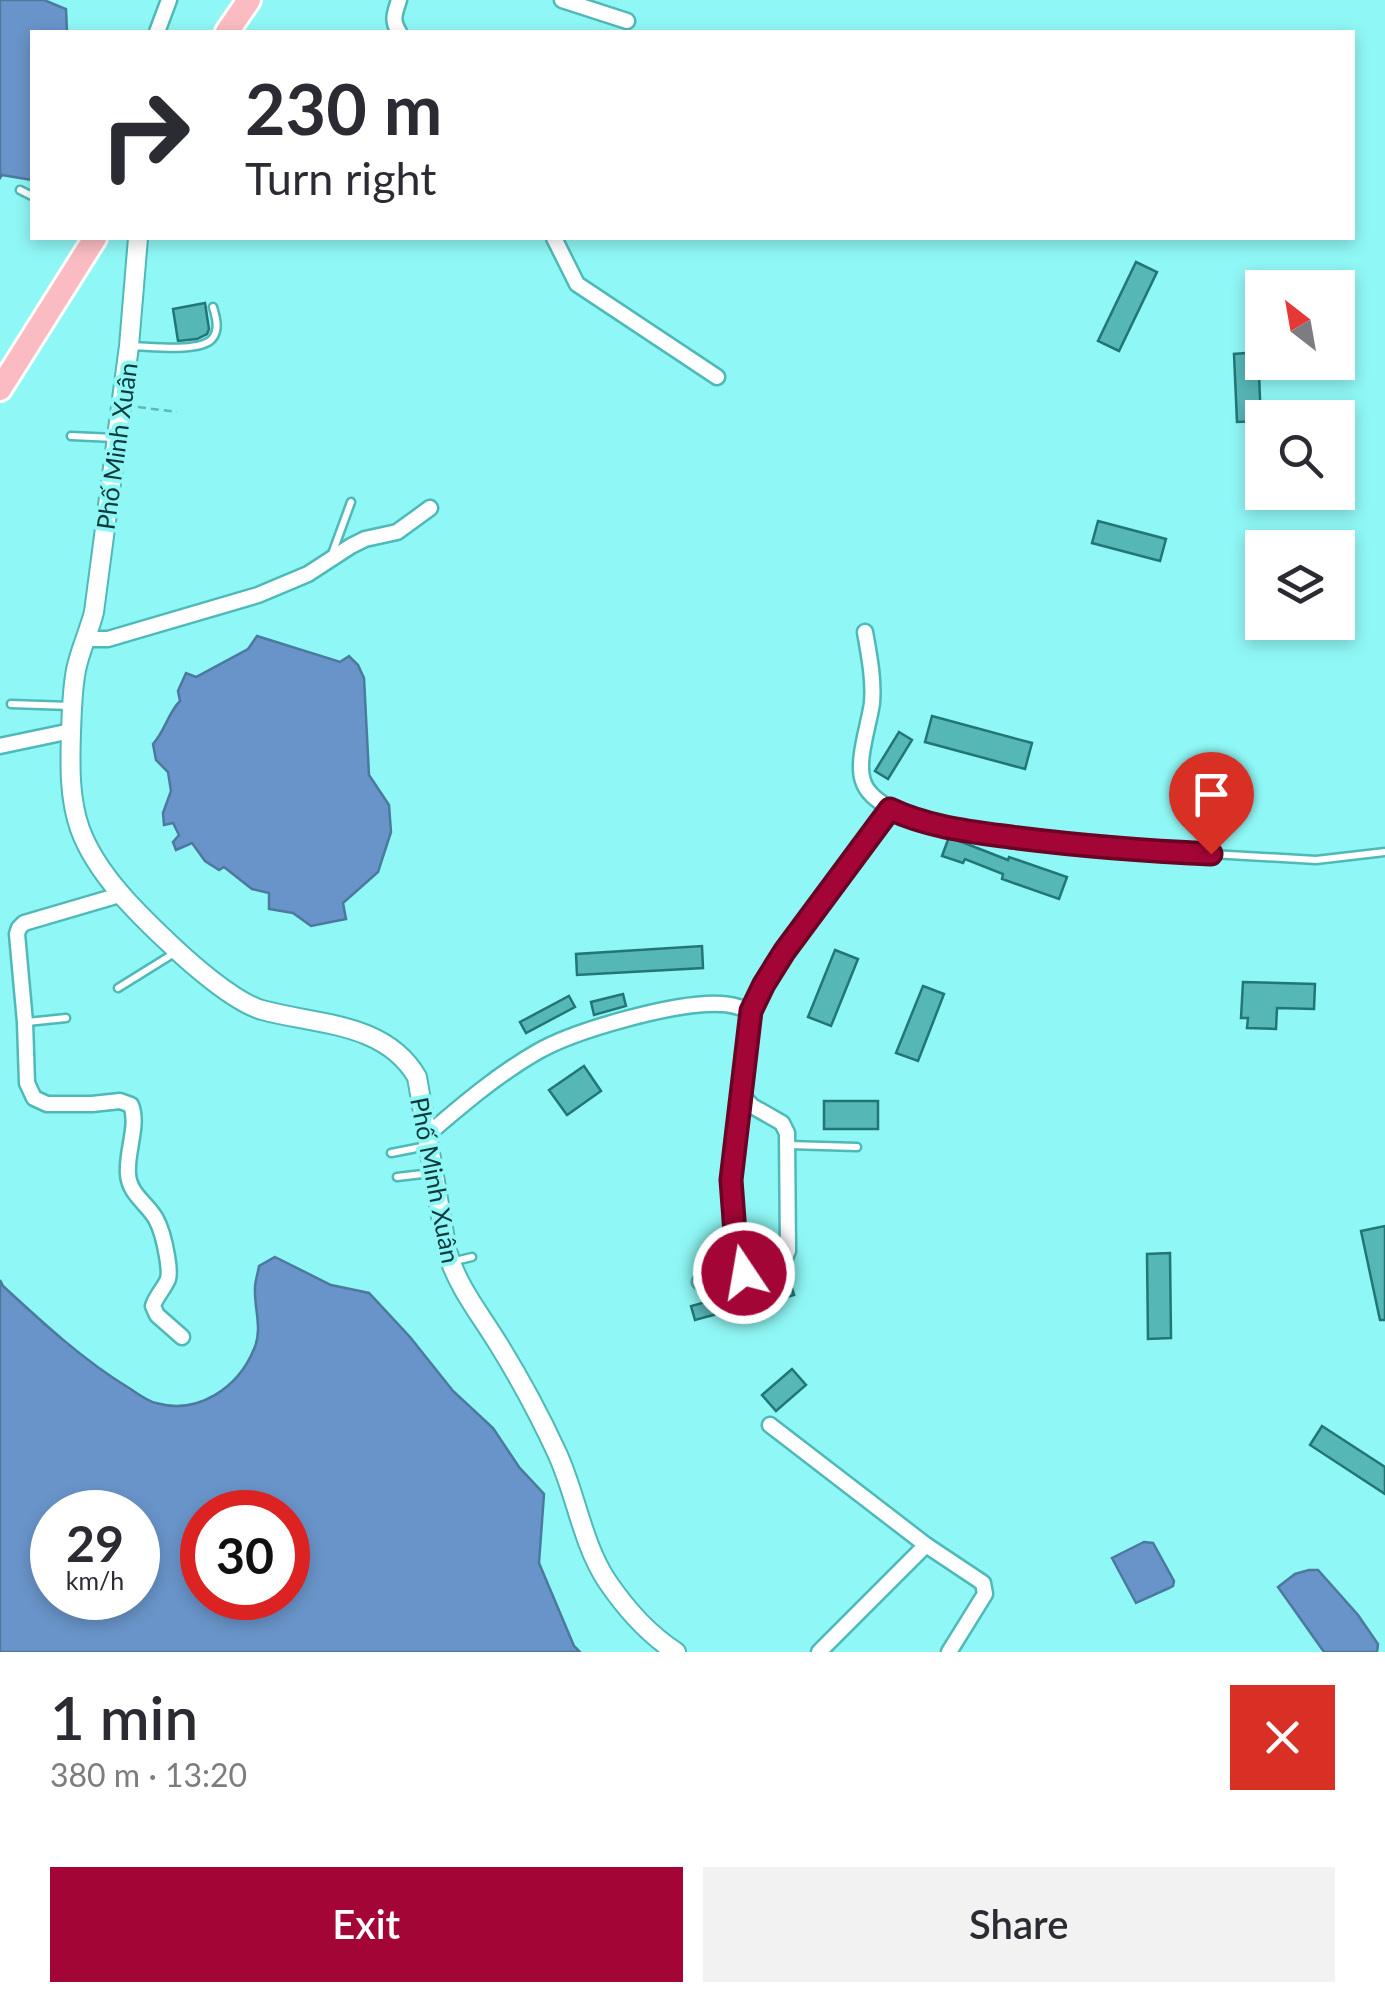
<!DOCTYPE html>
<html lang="en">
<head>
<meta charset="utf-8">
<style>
	body { margin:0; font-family:Lato,sans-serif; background:#f2f2f3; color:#2b2b33; height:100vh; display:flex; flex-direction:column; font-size:38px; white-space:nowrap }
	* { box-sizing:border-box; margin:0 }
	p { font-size:32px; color:#7c7c81 }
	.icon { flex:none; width:55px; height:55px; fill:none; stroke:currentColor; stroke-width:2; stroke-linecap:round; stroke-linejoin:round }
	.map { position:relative; height:1652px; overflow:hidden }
	.details { display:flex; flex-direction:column; background:#fff; flex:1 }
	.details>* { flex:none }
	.top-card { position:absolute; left:30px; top:30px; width:1325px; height:210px; border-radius:0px; box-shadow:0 5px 15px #0003; background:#fff; color:#2b2b33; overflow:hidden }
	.needle { width:65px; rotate:329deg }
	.buttons { position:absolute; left:1245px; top:270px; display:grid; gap:20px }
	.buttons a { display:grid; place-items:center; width:110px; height:110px; border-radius:0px; background:#fff; box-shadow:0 5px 15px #0003; font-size:50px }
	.speed { position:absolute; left:30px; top:1490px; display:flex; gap:20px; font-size:50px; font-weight:700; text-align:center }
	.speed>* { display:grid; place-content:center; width:130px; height:130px; border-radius:50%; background:#fff; box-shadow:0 5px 15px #0003; line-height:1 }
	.speed small { font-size:25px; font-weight:400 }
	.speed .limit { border:15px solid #d22; background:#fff; color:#111 }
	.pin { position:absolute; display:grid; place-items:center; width:85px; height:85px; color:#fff; margin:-102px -42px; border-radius:50% 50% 50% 0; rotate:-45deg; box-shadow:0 0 10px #0007 }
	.pin .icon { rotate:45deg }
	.me { position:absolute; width:110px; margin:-55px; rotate:348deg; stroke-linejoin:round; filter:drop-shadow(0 0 8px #0008) }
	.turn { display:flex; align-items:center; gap:35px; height:210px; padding:0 50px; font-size:45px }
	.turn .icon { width:130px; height:130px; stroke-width:2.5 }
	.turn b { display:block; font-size:70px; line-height:85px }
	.round { display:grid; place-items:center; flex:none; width:105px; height:105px; border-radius:0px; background:#f2f2f3 }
	.head { display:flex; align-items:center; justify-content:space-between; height:170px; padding:0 50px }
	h1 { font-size:60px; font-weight:600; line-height:75px }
	.button { display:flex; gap:20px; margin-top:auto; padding:20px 50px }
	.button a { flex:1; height:115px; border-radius:0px; background:#a30537; color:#fff; font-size:40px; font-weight:600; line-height:115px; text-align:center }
	.button a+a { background:#f2f2f3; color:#2b2b33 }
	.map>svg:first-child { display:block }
	.water { fill:#6994c9; stroke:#4c799e; stroke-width:2.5; fill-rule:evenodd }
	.building { fill:#55b7b6; stroke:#227675; stroke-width:2.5 }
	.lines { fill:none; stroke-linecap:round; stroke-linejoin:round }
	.service-casing { stroke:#4fb9b8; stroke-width:11 }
	.minor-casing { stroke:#4fb9b8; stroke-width:19 }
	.tertiary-casing { stroke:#4fb9b8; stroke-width:22 }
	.trunk-casing { stroke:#fff; stroke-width:28 }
	.path { stroke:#62b8b6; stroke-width:2.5; stroke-dasharray:8 5; stroke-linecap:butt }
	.service { stroke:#fff; stroke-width:6 }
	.minor { stroke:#fff; stroke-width:14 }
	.tertiary { stroke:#fff; stroke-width:18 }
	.trunk { stroke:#fabcc2; stroke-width:22 }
	.route-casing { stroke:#6a0324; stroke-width:25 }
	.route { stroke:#a30537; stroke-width:18 }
	.labels { text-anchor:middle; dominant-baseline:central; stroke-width:8; stroke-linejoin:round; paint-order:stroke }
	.street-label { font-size:25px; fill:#0a3a39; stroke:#8ff7f5 }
</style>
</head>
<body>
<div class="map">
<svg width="1385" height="1652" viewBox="0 0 1385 1652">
	<rect width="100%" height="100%" fill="#8ff7f5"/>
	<g class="water">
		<path d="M0 0H44L66 9 67 32H32V180L2 175 0 178Z"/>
		<path d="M257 636 340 662 349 656 358 665 364 678 369 775 389 805 391 832 378 872 343 903 346 919 311 926 293 913 269 909V893L252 889 224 867 219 870 205 861 192 843 176 850 173 842 179 835 173 823 164 825 163 813 171 791 168 772 156 760 153 744C165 731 168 713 180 701L178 691 186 673 196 677 248 649Z"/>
		<path d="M275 1257 331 1285 369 1293 410 1337 453 1391 493 1428 519 1467 544 1494 539 1563 574 1646 580 1652H0V1280L3 1286C43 1323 83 1360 129 1388 137 1393 147 1401 156 1403 198 1415 238 1388 254 1349 263 1329 254 1309 255 1288 255 1281 258 1273 259 1266ZM52 1512H138V1598H52ZM202 1512H288V1598H202Z"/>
		<path d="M1144 1542 1153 1543 1174 1581 1173 1586 1169 1588 1136 1603 1112 1558Z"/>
		<path d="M1309 1570H1318L1358 1615 1378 1644 1377 1652H1324L1278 1587 1295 1574Z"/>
	</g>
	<g class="building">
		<path d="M1136 262 1157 272 1119 351 1098 341Z"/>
		<path d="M205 303 209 329 207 334 197 339 178 341 173 309Z"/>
		<path d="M1258 352 1261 421 1237 422 1234 354Z"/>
		<path d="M1098 521 1166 539 1160 561 1092 543Z"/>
		<path d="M932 716 1032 743 1025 769 925 742Z"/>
		<path d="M899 732 912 740 888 779 875 771Z"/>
		<path d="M949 837 1008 860 1009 857 1067 877 1059 899 1002 879 1003 874 965 859 963 863 942 856Z"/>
		<path d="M702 946 703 968 577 975 576 954Z"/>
		<path d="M835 950 858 959 831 1026 808 1017Z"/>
		<path d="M1243 982 1315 984 1314 1009 1277 1008 1276 1029 1247 1028 1248 1018H1241Z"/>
		<path d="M923 986 944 994 918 1061 896 1053Z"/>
		<path d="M623 994 626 1006 594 1015 591 1002Z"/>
		<path d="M569 996 575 1007 526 1033 520 1022Z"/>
		<path d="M584 1066 601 1091 567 1115 549 1090Z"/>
		<rect x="824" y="1101" width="54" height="28"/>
		<path d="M1385 1226V1320H1380L1361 1231Z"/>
		<path d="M1170 1253 1171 1338 1148 1339 1147 1254Z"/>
		<path d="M787 1271 794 1295 739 1311V1308L695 1320 691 1306 735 1294 732 1287 778 1276Z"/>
		<path d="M792 1369 806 1385 776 1411 762 1395Z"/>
		<path d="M1322 1426 1385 1467V1494L1310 1445Z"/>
	</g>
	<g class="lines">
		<defs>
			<g id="service">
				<path d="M20 190 32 196"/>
				<path d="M130 346C149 346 199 353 212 339 220 330 216 317 213 307"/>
				<path d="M71 436 115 438"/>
				<path d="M332 554 351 502"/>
				<path d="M11 704 70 706"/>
				<path d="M892 810 912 820 957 830 1091 847 1316 860 1385 852"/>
				<path d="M118 988 176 952"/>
				<path d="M27 1022 66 1018"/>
				<path d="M788 1145 857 1147"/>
				<path d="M391 1153 427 1146"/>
				<path d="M397 1177 431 1173"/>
				<path d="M451 1262 472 1257"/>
			</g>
			<g id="minor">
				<path d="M562 0 627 21"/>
				<path d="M157 32 169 0"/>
				<path d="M399 32C391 20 395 13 399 0"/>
				<path d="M554 238 577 284 717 377"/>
				<path d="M85 639H108L258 595 308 574 351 546 365 539 397 532 430 508"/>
				<path d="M0 746 71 731"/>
				<path d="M123 894 24 923 19 928 17 934 25 1022 27 1083 34 1098 47 1104H92L120 1101 131 1105C139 1125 126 1152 128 1174 129 1194 147 1203 156 1219 162 1230 165 1244 167 1256 168 1263 170 1272 168 1279 164 1289 156 1296 153 1306L157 1315 182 1337"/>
				<path d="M427 1135C462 1105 497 1075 537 1052 575 1030 678 1001 722 1004 732 1004 742 1008 751 1011"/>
				<path d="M744 1273 735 1233 731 1180 751 1011 763 984 784 952 890 809C879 801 867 794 863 781 856 761 869 725 872 703 874 679 869 655 865 632"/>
				<path d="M700 1282 776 1266 784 1260 788 1251 787 1133 782 1123 752 1106 741 1094"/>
				<path d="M770 1425 926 1545 983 1583 985 1594 949 1652"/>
				<path d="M819 1652 926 1545"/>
			</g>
			<path id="tertiary" d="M138 238 129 346 94 612C89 632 80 650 76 670 72 691 72 710 71 731 70 764 69 798 80 829 96 873 136 912 169 943 190 963 234 1002 262 1010 317 1025 385 1022 417 1077L447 1251C457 1286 480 1314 499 1345 520 1379 540 1416 557 1453 576 1494 582 1543 607 1581 626 1609 648 1634 676 1652"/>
			<g id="trunk">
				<path d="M227 32 249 0"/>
				<path d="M0 389 95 238"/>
			</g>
		</defs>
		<use href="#service" class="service-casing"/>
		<use href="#minor" class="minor-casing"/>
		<use href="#tertiary" class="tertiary-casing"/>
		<use href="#trunk" class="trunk-casing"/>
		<path class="path" d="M138 407 177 412"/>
		<use href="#service" class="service"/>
		<use href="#minor" class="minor"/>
		<use href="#tertiary" class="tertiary"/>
		<use href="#trunk" class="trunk"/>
	</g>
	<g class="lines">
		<defs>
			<path id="route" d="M744 1273 735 1233 731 1180 751 1011 764 984 784 952 890 809C930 828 974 832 1018 838 1082 846 1146 851 1211 854"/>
		</defs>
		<use href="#route" class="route-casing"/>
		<use href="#route" class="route"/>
	</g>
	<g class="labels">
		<g class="street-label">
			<text transform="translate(116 446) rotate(-82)">Phố Minh Xuân</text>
			<text transform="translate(436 1180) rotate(79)">Phố Minh Xuân</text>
		</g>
	</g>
</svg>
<div class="buttons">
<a><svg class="needle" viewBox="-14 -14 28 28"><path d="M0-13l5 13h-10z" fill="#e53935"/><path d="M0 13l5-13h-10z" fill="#7c7c81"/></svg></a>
<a><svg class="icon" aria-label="search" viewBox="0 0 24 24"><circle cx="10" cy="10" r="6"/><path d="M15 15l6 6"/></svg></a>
<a><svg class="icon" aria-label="layers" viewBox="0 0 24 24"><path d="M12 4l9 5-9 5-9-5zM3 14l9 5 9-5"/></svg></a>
</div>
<div class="speed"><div>29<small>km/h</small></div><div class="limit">30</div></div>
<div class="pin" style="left:1211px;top:854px;background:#d93025"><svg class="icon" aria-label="arrive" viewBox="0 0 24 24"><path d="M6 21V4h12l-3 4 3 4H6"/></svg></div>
<svg class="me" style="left:744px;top:1273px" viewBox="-20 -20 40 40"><circle r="17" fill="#a30537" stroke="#fff" stroke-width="3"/><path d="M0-11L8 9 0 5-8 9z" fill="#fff"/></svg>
<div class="top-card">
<div class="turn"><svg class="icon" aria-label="right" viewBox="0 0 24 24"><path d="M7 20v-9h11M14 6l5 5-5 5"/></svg><div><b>230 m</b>Turn right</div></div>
</div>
</div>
<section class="details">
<div class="head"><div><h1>1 min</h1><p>380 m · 13:20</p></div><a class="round" style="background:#d93025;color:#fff"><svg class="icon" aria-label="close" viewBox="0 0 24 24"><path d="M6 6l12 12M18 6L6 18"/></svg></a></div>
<div class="button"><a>Exit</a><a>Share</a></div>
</section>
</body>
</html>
